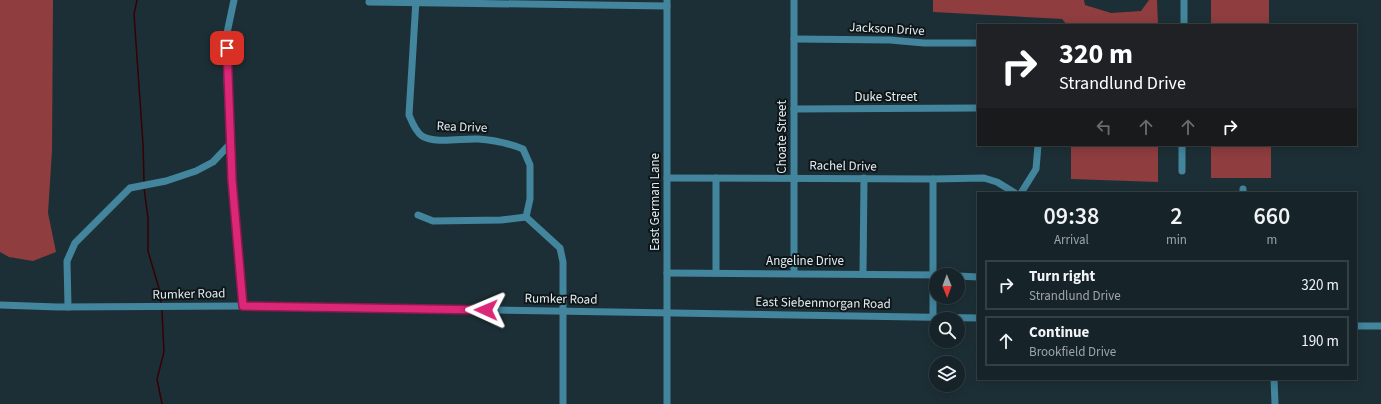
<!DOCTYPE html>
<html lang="en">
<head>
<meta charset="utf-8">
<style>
	body { margin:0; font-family:"Source Sans 3",sans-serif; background:#1f2b30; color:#f1f3f6; height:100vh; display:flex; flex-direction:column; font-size:15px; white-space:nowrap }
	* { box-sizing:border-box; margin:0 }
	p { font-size:13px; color:#9ea4a8 }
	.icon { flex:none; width:22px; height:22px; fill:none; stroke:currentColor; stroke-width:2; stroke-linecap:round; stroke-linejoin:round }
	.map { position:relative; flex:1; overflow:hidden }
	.side { position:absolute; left:977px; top:192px; width:380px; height:188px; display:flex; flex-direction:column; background:#162328; border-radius:0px; box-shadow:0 2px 10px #0003,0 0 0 1px #354045 }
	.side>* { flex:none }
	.top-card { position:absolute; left:977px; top:24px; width:380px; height:122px; border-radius:0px; box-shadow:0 2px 10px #0003,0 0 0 1px #354045; background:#202124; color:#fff; overflow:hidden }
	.needle { width:26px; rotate:179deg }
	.controls { position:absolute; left:929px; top:268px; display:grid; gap:8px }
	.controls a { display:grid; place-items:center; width:36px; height:36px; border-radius:50%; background:#162328; box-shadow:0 2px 10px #0003,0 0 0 1px #354045; font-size:20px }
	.pin { position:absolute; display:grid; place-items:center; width:34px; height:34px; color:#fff; margin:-17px; border-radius:8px; box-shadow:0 2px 6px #0006 }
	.me { position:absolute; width:44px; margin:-22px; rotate:271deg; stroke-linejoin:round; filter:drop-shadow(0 0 3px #0008) }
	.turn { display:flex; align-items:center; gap:14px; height:84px; padding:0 16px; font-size:18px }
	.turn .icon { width:52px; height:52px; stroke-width:2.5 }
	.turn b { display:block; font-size:28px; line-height:34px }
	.lanes { display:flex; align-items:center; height:38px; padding:0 16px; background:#0003; justify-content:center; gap:20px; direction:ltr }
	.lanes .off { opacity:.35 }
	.eta { display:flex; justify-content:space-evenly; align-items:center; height:68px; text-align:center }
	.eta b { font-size:24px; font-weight:600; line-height:28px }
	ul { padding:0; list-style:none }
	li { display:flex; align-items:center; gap:12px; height:50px; margin:0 8px 6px; padding:0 8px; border:2px solid #354045; border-radius:0px }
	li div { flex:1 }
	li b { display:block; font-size:15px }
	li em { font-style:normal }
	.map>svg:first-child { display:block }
	.forest { fill:#8f3d3e }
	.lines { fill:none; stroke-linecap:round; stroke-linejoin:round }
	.stream { stroke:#360004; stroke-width:1.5 }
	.minor { stroke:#42859d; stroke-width:7 }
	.route-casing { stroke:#8e194d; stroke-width:10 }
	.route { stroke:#db2777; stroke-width:7 }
	.labels { text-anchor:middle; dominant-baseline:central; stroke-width:4; stroke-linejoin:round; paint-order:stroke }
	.street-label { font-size:13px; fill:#e2edf1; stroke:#0e1619 }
</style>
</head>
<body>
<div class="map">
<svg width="1381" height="404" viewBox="0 0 1381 404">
	<rect width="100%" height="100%" fill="#1d2f36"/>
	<g class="forest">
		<path d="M0 0H53L52 151 48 213 56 252 33 261 9 257 0 252Z"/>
		<path d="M933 0H1084L1085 5 1111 13 1141 11 1149 0H1157L1158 25H1067L1062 19 933 12Z"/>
		<rect x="1211" y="0" width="58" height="25"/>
		<path d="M1071 145H1158V182L1071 179Z"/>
		<rect x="1211" y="145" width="60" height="33"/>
	</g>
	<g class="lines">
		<g class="stream">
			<path d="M137 0 134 14 143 144 144 181"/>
			<path d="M144 188 148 218V251L160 292 161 302"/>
			<path d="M162 311 164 352 157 379 162 404"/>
		</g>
		<g class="minor">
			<path d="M234 0 227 33V80L232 180 243 306"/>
			<path d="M416 0 409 115C412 122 415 131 422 136 435 144 463 138 478 139 495 140 508 143 523 149L530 165V199L526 217"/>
			<path d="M667 0V404"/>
			<path d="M369 2 667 6"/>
			<path d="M1184 25V0"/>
			<path d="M794 39 890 40 924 43H978"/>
			<path d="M794 109 978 108"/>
			<path d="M1182 171V145"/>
			<path d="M667 178 933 179 984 178 997 182 1015 193"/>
			<path d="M716 178V273"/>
			<path d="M1021 193 1036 169 1038 145"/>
			<path d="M1243 193V189"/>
			<path d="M418 215 433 221 501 220 526 217"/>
			<path d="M526 217 560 248 563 262V404"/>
			<path d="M667 273 944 275"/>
			<path d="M794 273V0"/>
			<path d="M863 274 864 178"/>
			<path d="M958 276 978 277"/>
			<path d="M0 305 58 307 243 306 978 318"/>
			<path d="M68 307 67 261 75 243 130 188 166 181 196 171 213 162 230 144"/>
			<path d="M933 317V179"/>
			<path d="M1356 326H1381"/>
			<path d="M1274 379 1275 404"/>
		</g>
	</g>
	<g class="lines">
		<defs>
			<path id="route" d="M227 48 232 180 243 306 486 310"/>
		</defs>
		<use href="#route" class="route-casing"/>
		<use href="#route" class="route"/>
	</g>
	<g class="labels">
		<g class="street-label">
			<text transform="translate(887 29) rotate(3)">Jackson Drive</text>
			<text x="886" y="97">Duke Street</text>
			<text transform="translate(462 127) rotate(2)">Rea Drive</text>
			<text transform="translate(782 137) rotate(-90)">Choate Street</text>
			<text transform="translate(843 166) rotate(1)">Rachel Drive</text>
			<text transform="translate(655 202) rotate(-90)">East German Lane</text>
			<text x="805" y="261">Angeline Drive</text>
			<text transform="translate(189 294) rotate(-1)">Rumker Road</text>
			<text transform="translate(561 299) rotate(1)">Rumker Road</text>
			<text transform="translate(823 303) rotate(1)">East Siebenmorgan Road</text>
		</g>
	</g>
</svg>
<div class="controls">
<a><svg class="needle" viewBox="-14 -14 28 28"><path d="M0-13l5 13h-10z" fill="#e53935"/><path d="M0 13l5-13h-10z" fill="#9ea4a8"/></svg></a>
<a><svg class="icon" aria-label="search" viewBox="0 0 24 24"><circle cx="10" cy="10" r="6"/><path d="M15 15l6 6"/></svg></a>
<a><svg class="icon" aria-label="layers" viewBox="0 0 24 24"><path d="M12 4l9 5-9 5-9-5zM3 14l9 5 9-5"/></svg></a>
</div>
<div class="pin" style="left:227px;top:48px;background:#d93025"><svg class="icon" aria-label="arrive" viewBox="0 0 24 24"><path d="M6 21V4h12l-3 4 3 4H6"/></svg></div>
<svg class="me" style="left:486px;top:310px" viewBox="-20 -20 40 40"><path d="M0-17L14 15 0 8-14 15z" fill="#db2777" stroke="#fff" stroke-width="4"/></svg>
<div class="top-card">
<div class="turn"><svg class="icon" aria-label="right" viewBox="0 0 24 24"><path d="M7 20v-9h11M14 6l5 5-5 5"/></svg><div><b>320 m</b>Strandlund Drive</div></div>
<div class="lanes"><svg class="icon off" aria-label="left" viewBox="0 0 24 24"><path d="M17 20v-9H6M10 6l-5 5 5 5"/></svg><svg class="icon off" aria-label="ahead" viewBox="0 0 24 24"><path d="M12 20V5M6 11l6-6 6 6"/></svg><svg class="icon off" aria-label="ahead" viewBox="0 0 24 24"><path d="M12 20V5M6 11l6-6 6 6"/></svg><svg class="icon" aria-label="right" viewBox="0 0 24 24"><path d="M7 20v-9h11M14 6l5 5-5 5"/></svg></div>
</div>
<section class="side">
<div class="eta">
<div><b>09:38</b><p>Arrival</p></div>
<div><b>2</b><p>min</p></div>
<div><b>660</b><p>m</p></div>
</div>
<ul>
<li><svg class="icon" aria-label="right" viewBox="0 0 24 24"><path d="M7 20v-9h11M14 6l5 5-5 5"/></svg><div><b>Turn right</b><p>Strandlund Drive</p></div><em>320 m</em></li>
<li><svg class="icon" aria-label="ahead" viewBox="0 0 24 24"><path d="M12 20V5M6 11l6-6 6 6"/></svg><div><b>Continue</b><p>Brookfield Drive</p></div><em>190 m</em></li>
</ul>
</section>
</div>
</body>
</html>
